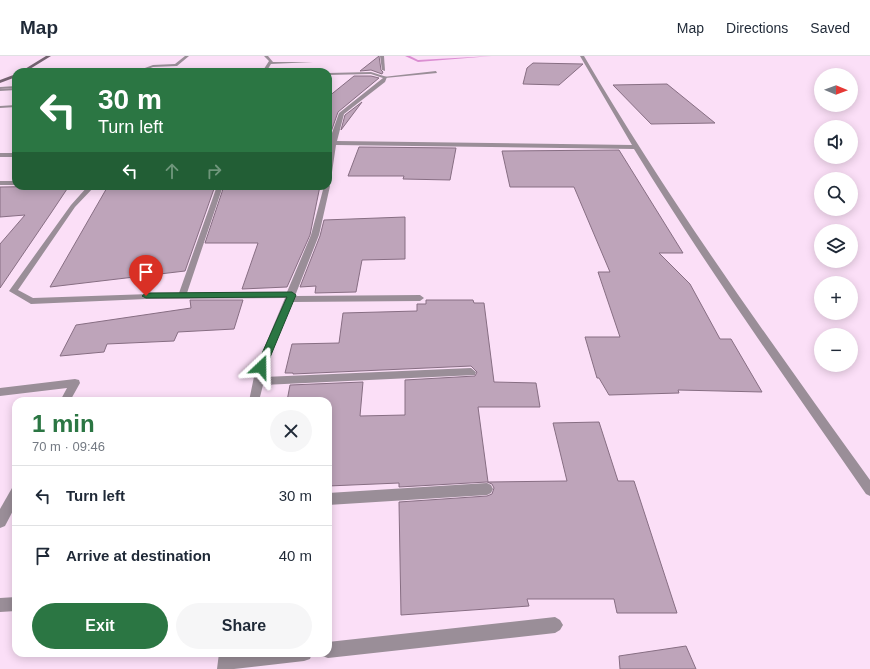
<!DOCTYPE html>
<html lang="en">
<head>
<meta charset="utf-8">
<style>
	body { margin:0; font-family:Helvetica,sans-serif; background:#f6f6f7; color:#1f2937; height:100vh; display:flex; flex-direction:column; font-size:15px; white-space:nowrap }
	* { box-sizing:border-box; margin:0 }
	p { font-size:13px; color:#747a83 }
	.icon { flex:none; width:22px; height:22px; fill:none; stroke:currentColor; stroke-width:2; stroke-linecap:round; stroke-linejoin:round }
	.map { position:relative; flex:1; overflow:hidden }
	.panel { position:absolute; left:12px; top:341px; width:320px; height:260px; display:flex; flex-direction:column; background:#fff; border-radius:12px; box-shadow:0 2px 10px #0003 }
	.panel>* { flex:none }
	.banner { position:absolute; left:12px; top:12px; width:320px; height:122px; border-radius:12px; box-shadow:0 2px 10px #0003; background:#2b7643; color:#fff; overflow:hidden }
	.needle { width:26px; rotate:91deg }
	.tools { position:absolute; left:814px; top:12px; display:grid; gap:8px }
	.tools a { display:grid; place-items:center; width:44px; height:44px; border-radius:50%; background:#fff; box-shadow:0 2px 10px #0003; font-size:20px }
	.pin { position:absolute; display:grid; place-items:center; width:34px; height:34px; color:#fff; margin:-41px -17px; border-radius:50% 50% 50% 0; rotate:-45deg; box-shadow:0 0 4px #0007 }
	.pin .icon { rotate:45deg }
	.me { position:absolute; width:44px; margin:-22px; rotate:23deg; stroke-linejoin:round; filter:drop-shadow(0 0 3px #0008) }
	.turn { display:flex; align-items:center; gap:14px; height:84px; padding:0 20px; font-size:18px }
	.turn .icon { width:52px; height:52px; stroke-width:2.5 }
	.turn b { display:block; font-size:28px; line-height:34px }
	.lanes { display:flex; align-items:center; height:38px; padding:0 20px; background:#0003; justify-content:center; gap:20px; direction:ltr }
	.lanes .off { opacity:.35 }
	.round { display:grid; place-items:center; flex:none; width:42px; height:42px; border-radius:21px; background:#f6f6f7 }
	.overview { display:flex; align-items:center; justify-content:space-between; height:68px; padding:0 20px }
	h1 { font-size:24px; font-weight:700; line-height:30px; color:#2b7643 }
	.action { display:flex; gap:8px; margin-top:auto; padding:8px 20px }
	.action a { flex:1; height:46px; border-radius:24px; background:#2b7643; color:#fff; font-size:16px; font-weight:700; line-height:46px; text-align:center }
	.action a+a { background:#f6f6f7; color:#1f2937 }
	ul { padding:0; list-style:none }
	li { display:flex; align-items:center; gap:12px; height:60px; padding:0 20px; border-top:1px solid #e0e1e3 }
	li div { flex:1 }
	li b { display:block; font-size:15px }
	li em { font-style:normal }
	header { display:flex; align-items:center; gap:24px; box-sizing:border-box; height:56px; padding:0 20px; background:#fff; border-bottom:1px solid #e0e1e3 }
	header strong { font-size:19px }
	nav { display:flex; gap:22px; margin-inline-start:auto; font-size:14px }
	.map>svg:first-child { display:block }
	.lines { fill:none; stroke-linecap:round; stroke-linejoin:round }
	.stream { fill:#db8ed2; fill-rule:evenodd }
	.building { fill:#bea4ba; stroke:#876e83 }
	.lane { fill:#9a8e98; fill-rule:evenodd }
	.street { fill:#9a8e98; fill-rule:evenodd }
	.secondary { fill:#746371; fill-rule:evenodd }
	.route { fill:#2b7643; stroke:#1c4d2c }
</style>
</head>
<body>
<header>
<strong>Map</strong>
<nav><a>Map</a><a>Directions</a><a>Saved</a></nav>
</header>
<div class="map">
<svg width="870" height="613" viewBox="0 0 870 613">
	<rect width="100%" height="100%" fill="#fbdff7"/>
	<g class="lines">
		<path class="stream" d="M405 0H410L418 4 492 0 418 6Z"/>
	</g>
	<g class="building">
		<path d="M379 0 381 14 383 16 382 18 371 14 360 15Z"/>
		<path d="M533 7 583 8 559 29 523 28 527 12Z"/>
		<path d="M354 20H371L379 22 338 56 331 76 328 93V41Z"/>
		<path d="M667 28 715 67 651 68 613 29Z"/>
		<path d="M362 46 341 74 345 59Z"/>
		<path d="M359 91 456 92 450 124 403 123 404 120H348Z"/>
		<path d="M619 94 683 197H659L690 228 720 283H731L762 336 678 334 679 337 609 339 599 322H597L585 281H620L598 216H610L574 131H510L502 95Z"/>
		<path d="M69 130 51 157 0 232V188L25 159 0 161V131Z"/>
		<path d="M108 130H215L185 215 50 231Z"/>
		<path d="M224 130H320L310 179 287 231 242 233 258 187H205Z"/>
		<path d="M405 161V203L362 204 356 236 315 237 316 230 300 231 320 180 324 164Z"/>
		<path d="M190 244H243L234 273 178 276 174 285 107 288 104 296 60 300 76 269 191 252Z"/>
		<path d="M426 244H473L474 247H484L494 326 536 327 540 351H478L488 426 567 425 553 367 599 366 618 425H634L677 557H617L614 543H527L529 550 401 559 399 446 487 440 492 438 494 432 492 428 487 426 399 431V427L328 430V345H287L290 329 363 326 360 360 405 359V324L475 320 477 316 471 310 293 318V317H285L292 288 339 287 343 257 417 255V248H426Z"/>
		<path d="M686 590 696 613H620L619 600Z"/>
	</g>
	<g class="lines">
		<g class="lane">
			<path d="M185 0H189L177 10 153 11 140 16H134L153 9 175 8Z"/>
			<path d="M436 15 437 17 385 22 383 21Z"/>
			<path d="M16 32V34L0 35V33Z"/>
			<path d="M16 49V51L0 52V50Z"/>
		</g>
		<g class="street">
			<path d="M264 0H268L273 6H313L271 8 266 16H262L269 5Z"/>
			<path d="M380 0H384L385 15 382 14Z"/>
			<path d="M580 0H584C670 147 770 285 870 424V440L866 438C787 324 706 211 634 93L336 89 331 123 328 125V103L332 77 339 57 383 22 371 18 328 19V17L371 16 387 21 385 26 344 58 337 85 632 89Z"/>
			<path d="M16 30V32L0 33V31Z"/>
			<rect x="0" y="97" width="16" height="4"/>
			<rect x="0" y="125" width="16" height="4"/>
			<path d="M328 128 330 130 319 179 295 240 420 239 424 242 420 245 292 246 266 311 264 321 471 312 476 316 475 319 263 329 259 345H249L256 311 285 242 146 243 31 248 9 235 71 149 88 130H95L75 151 18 234 33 242 179 237 217 130H223L187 237 287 236 311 179 324 130H328Z"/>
			<path d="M75 323 79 324 80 327 70 345H60L67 332 0 340V332Z"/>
			<path d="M487 427 491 429 493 433 491 437 487 439 328 449V437Z"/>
			<path d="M16 430V449L5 470 0 472V453L12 432Z"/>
			<path d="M16 541V555L0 556V542Z"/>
			<path d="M555 561 560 564 563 569 560 574 555 577 328 602 322 600 321 597H328V586Z"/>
			<path d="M219 597H312L310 603 304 605 234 613H217Z"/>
		</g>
		<g class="secondary">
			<path d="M46 0H51L25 16H20Z"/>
			<path d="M16 18V21L0 27V24Z"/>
		</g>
	</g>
	<path class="route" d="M292 236 296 239 266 311 261 314 256 311 287 241 146 242 142 240 146 237Z"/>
</svg>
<div class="tools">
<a><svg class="needle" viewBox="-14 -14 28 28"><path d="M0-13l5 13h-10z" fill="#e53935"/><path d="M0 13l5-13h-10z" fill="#747a83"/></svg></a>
<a><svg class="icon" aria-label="sound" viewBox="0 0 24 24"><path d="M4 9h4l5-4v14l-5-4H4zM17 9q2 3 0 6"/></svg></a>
<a><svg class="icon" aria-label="search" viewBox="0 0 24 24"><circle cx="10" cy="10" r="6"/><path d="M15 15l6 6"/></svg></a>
<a><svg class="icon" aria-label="layers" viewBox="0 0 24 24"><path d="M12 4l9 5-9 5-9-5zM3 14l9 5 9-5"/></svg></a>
<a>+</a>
<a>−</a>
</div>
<div class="pin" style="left:146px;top:240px;background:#d93025"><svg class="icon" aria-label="arrive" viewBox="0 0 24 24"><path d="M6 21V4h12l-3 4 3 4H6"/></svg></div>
<svg class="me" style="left:261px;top:311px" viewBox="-20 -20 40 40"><path d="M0-17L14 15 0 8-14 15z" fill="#2b7643" stroke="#fff" stroke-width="4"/></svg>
<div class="banner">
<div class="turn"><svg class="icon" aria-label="left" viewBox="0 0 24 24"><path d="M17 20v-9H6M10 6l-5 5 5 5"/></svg><div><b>30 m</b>Turn left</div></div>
<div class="lanes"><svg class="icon" aria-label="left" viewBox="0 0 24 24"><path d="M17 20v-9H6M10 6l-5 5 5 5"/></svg><svg class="icon off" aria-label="ahead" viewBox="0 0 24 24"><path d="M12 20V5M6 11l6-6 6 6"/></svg><svg class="icon off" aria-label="right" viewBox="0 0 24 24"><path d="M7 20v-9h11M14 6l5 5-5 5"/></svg></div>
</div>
<section class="panel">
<div class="overview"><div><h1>1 min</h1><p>70 m · 09:46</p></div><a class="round"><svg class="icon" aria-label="close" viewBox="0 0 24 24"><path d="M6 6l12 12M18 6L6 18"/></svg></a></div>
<ul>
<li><svg class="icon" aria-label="left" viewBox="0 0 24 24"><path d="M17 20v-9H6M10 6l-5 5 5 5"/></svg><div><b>Turn left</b></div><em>30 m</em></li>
<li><svg class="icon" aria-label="arrive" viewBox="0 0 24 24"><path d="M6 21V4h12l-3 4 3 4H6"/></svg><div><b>Arrive at destination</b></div><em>40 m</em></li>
</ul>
<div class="action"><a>Exit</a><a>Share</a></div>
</section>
</div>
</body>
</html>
